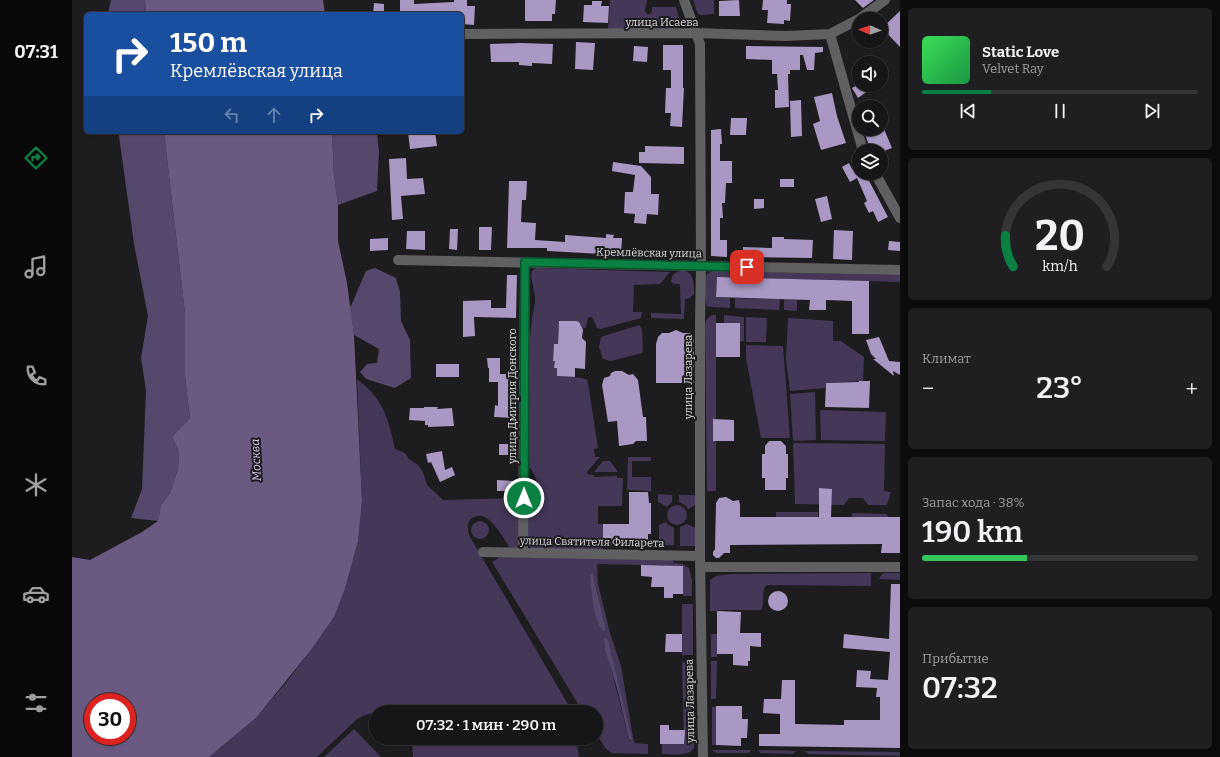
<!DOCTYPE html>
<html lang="ru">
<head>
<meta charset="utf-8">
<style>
  :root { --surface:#161517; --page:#1f1e20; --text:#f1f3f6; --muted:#9e9fa1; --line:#353436; --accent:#0b8043 }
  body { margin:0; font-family:Bitter,serif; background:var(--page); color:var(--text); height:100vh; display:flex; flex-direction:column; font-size:15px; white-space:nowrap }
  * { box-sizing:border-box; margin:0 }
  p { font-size:13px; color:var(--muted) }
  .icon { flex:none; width:22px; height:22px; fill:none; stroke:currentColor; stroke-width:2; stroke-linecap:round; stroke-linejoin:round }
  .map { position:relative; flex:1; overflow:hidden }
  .side { display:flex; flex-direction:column; gap:8px; padding:8px; background:#0c0c0d; width:320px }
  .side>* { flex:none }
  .top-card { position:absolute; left:12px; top:12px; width:380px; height:122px; border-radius:6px; box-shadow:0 1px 3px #0004,0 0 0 1px var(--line); background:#1a4fa0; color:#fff; overflow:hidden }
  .needle { width:26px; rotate:272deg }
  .controls { position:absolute; left:780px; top:12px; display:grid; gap:8px }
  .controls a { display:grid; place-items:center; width:36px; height:36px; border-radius:50%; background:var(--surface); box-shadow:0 1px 3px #0004,0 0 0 1px var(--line); font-size:20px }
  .speed { position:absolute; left:12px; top:693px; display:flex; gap:8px; font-size:20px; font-weight:700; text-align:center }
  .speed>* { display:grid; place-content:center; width:52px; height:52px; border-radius:50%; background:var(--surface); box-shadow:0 1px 3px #0004,0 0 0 1px var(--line); line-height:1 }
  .speed .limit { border:6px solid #d22; background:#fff; color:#111 }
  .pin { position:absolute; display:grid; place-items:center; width:34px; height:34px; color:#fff; margin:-17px; border-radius:8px; box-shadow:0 2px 6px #0006 }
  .me { position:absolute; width:44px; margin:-22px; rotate:0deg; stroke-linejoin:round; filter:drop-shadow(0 0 3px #0008) }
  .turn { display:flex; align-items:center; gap:14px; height:84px; padding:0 20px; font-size:18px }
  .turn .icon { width:52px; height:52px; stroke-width:2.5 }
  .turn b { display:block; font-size:28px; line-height:34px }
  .lanes { display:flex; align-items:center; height:38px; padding:0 20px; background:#0003; justify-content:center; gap:20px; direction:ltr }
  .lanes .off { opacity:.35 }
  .big { font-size:30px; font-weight:600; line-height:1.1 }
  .side .widget { flex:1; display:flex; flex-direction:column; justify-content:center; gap:6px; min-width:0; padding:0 14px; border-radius:6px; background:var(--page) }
  .side .dial { align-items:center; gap:0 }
  .dial svg { height:104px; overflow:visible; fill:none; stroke:var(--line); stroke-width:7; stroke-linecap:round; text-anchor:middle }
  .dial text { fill:var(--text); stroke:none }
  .song { display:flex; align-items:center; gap:12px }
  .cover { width:48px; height:48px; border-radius:6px; background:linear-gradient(135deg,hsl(130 70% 55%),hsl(140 70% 35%)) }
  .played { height:4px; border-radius:2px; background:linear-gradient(90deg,var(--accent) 25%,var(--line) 25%) }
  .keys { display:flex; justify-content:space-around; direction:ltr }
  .heat { display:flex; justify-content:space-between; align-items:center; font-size:22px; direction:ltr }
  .charge { height:6px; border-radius:3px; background:linear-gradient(90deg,#34c759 38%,var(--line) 0) }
  .trip { position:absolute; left:297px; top:705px; width:234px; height:40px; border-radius:20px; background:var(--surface); box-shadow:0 1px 3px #0004,0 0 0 1px var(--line); font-weight:600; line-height:40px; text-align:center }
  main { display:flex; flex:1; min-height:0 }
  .menu { display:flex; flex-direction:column; width:72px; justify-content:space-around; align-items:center; background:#090809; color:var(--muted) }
  .menu .icon { width:28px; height:28px }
  .menu .on { color:var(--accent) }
  .menu b { font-size:18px; color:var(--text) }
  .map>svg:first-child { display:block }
  .green { fill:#443758; fill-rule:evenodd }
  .forest { fill:#56476d }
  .water { fill:#6a5a82; fill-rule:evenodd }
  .building { fill:#a898c3 }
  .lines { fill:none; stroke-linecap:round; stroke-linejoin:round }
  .minor { stroke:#605f61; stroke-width:10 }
  .route-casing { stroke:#07532c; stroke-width:10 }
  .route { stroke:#0b8043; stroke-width:7 }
  .labels { text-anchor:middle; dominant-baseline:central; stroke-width:4; stroke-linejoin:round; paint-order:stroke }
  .street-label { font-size:11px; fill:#dcdbdd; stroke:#1d1c1f }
  .water-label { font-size:12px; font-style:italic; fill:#ddcef6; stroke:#1d1c1f }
</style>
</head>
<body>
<main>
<nav class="menu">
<b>07:31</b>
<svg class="icon on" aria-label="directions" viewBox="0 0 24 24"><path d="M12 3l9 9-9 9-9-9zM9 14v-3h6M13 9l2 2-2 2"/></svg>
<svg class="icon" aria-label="music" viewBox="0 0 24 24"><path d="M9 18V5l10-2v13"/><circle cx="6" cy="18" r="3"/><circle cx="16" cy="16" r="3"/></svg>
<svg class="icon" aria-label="phone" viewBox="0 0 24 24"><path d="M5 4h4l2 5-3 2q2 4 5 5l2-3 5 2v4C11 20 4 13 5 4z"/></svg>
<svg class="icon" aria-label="climate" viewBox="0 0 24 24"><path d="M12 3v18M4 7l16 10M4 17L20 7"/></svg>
<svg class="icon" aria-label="car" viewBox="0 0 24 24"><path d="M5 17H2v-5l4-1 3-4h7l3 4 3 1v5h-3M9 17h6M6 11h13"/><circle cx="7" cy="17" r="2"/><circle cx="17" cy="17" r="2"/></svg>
<svg class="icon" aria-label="filters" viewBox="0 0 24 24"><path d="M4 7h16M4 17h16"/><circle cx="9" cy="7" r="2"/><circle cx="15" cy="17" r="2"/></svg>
</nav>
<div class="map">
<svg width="828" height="757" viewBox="0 0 828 757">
  <rect width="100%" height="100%" fill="#1d1c1f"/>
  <!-- green -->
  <path class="green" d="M538,0H575L573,10L575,14H578L580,11V7H604L609,26L605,30H536Z
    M621,0H642V14L629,15L626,14Z
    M464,268L598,272L588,284L562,285L561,312H570L569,318L529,329L525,328L520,317L516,318L514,328L508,329L506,322L504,321H487L486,344H482L481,360L483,361V368H485V376L510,378L515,380L516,383L526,448L522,449L523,457H528L515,472V474L522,475V477L545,476V478H551L550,506H526V524H531V549H459L455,544V496C468,488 466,476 456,466L457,347L460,318L463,304V296L459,276L460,271Z
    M613,270C623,275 622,285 622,294L618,298L613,299L612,319L579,318V313L609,314L608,284H602L599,282C599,273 606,271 613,270Z
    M641,271L828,275V282L645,277L644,297L658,298V308L640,307L635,306C633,300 632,283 634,277C635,273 638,272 641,271Z
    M663,298L708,299L707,310L663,308Z
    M712,299L725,300V311L712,310Z
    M640,315H644V419L641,441H644V491H635L633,325L634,320Z
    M652,315L672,317V341H668L652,323Z
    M674,317L695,318L694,342H674Z
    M716,318L761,321V341H769L792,357L791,381L754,383L753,388L718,391L714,359Z
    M567,325L570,329L571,350L570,353L539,361L531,359L527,347L529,337Z
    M674,345L711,346L718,438H689L674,358Z
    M285,379C312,400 316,418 323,449L333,453L337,459L346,465L351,472L355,485L371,500L448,498L446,545L445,548H438C431,538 416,507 400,518C394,522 396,529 397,535L497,706L499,712H304L291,716L285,719L245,757H137L184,718L216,680L239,650L262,617L273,589L286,541L290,501Z
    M743,392L744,440L721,441L718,394Z
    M748,410L814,412L813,441L749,440Z
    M721,443L813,444L812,491L819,492L815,505H796L791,498H777L772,505L723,504ZM747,489H760L759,503L747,502Z
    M556,457H579V461H560V477H579V491L555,490Z
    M531,461H538L546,472H522Z
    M586,494L600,495V502L595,507L586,502Z
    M607,495H624L623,505L616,509L613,505L607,502Z
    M595 515a10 10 0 1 1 20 0a10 10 0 1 1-20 0Z
    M704,512H746V517H704Z
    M780,513L815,514L816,517H780Z
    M399 530a9 9 0 1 1 18 0a9 9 0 1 1-18 0Z
    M594,522L595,524L602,528V545H587V525Z
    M615,524L624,528V546H608V527Z
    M428,557L601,560V563L611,564L617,568L620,580V596H611V566L525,564L526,584L538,633L549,666L562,743L576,744V754L540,753L534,749L524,733V712H511L420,562ZM521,574L526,594L530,630L527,624L518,579ZM532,641L549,696L559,740L557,739Z
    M799,573V586L695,585C688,590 694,603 689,610H646L645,611H638V580L644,576L660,574Z
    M812,573H828V580L807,579L809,575Z
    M610,604H621V655H610Z
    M639,634H645V657H639Z
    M639,661H645L644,699H639Z
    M610,662H621L622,748C617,757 599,754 590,754V744H612Z
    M640,707H644V745H640Z
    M282,729L309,757H252Z
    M340,738H504L507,757H341Z
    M639,750H679L677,753H645Z
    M686,750L724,751L721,754L688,753Z
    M733,751L828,752V756L736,754Z"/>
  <!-- forest -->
  <path class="forest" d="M39,0H73L74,14H36Z
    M48,132H92L113,313V376L118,418L100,437L107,451L106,469L98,493L89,505L86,521L59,518L70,489L74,391L69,358L76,316L62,244L47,136Z
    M260,132H305L307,152L305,191L266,205L262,175Z
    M303,268L324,278L328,292L329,321L338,340L339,378L323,388L294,379L288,372L295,364L305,363L307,349L282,335L278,308L294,271Z
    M518,574H521L533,627V631H531C522,621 520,593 518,579Z
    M532,638L536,640L560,740L557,739L545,688L533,649Z"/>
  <!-- water -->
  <path class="water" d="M73,0H251L253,14H74Z
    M92,132H260L262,175L266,205V241L275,283L282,335L290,501L286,541L273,589L262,617L239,650L184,718L137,757H0V557L18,560L70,532L86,521L89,505L98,493L106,469L107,451L100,437L118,418L113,376V313ZM21,702H55V736H21Z"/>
  <!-- building -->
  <path class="building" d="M328,0H342V4L382,2V0H395V6H403L402,25L390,24V14H328Z
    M453,0H484L483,14H480V21H453Z
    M667,0L668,16H647V1Z
    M691,0H715V4H719L718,21L712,20V24L695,23L696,10H690Z
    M783,0H802L791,8Z
    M520,1H530L529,6H537L536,23L511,22L512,5H520Z
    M302,3L312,4V14H301Z
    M828,11V47L810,28Z
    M504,42L523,43L521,70L503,69Z
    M448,43L481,44L480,64L460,63V66L447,65V62H419L418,44Z
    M591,45H611V88H612L610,127L598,126L599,113H593L594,88H599V70H591Z
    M562,46L576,47L575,62L561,61Z
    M674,46L751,47V52L743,53L742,70H735L731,55H728V70H718V74H716L717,107L703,108V90H706L705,74H700V60L674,59Z
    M785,85H804L786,98L780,88Z
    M760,93L765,116L774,143L749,150L741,124L748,121L742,97Z
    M729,100L730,136L719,137L718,101Z
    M659,118H675L674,135H658Z
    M649,129L650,144H648V161H660V183H654L653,203H650L651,218H648V240H655V257L639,256V130Z
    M797,129H812L820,148L812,151H799L792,131Z
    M336,132H363L365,146L338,149Z
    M573,146L612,147V164L567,163V152H573Z
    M334,158L335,179L351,178L353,194L329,196L331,219L320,220L317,159Z
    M541,162L569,166L579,177V194H587L586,215L575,214L574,224L562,223L563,214L552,213L553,192H561L563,175L540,171Z
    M777,163L780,169L787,165V173H793L816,217L806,222L801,211L797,213L792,203L795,201L785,178L778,182L770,167Z
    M708,179H722V187H708Z
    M437,181H455L454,200H450L449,222L464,223L463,240L493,242V235L534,238V234L542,235L541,238H550L549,255L475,251V248H435Z
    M755,196L760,219L749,222L743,199Z
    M682,199H692V208L682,209Z
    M407,227H420L419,250H407Z
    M378,229H386L385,250L377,249Z
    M762,230L781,231L780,260L761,259Z
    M335,231H353V250L334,249Z
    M700,237H712V239L741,240L740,258L671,257V247L700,248Z
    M316,238V250L298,251V239Z
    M817,241L828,242V251L816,250Z
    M435,275H445L444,318L402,317L403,336L391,337V301L419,300V308H434Z
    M645,277L797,281V334H780V301L754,300V310H737L738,300L644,297Z
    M487,321H504L507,322L511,330L510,338L514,342L513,369L503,368V377L485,376V368H482L483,361H481L482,344H486Z
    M644,323H668V357H644Z
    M604,330L611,333H618L622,336V383H584V344L586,337L590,333H597Z
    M807,337L817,361L828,362V375L821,371L822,376L801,359H804L799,354L794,340Z
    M415,358H428V374H438L437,390H444L443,418L422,417L423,405L426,406V382H417V368H416Z
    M364,364H387V377H364Z
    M543,371H550L557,375L561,374L566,380L571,417H574L575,441H564L561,444L547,446L545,421L536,422L530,385L532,378L538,376L539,373Z
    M787,381H798L797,408L753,407L754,383L787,382Z
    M352,407H366L365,409L380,408L382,426L356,427V425H353V421L337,420L338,408H352Z
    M641,419L662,420V441H641Z
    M697,441H709L714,446V454H716V478H714V490H693V478H690V454H693V446Z
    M427,444H443V455H427Z
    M370,451L373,470L380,467L383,475L368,482L359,462L356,463L354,454Z
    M425,480L441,481L440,491H425Z
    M747,488L760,489L759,517H828V553H809L810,544L658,545V553H652L647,558H644L641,555V552L643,549L644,503L647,498L654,497L661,501L667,500L668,505V517H747Z
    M557,492H576L577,503H579V534H576V545H531V524H557Z
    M569,565L611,566V594H601V598H592V587H579L580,577L569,576Z
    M819,584H828V748L687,746V734H708V714L691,713L692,699H709L710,680H723V724L772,725V720H808V697H804L805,688L784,687L785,670L799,671L798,679L816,680L818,652L771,648L772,634L817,639Z
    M696 601a10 10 0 1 1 20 0a10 10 0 1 1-20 0Z
    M645,611L669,612L668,633H689V647L678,646V661H676V666L661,665V654H645Z
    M594,634H610V652H593Z
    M644,706H670V719H676L675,738H669V746L644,745Z
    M588,725H597V730H613L612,744H588Z"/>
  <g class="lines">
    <!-- minor -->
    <path class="minor" d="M612,0L628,44L629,266L628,323V556L631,757
      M787,19L813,0
      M390,34L624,33L714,36L758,34L787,19
      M758,34L791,151
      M803,173L828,218
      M326,260L828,270
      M411,552L628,556
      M451,553L453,262
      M628,567H828"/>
  </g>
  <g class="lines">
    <!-- route casing -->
    <g class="route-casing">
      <path id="route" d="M452,498L453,262L675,267"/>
    </g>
    <!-- route -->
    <use href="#route" class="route"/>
  </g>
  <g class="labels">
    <!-- street labels -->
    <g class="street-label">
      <text x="590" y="22">улица Исаева</text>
      <text transform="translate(577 253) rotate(1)">Кремлёвская улица</text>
      <text transform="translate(616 377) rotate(-90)">улица Лазарева</text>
      <text transform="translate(440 396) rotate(-90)">улица Дмитрия Донского</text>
      <text transform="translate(520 542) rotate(1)">улица Святителя Филарета</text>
      <text transform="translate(618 701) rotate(-91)">улица Лазарева</text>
    </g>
    <!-- water labels -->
    <g class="water-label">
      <text transform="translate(184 460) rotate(-93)">Москва</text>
    </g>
  </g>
</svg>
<div class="controls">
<a><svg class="needle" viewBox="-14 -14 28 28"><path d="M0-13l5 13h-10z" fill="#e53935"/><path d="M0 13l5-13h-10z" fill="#9e9fa1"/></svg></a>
<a><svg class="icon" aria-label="sound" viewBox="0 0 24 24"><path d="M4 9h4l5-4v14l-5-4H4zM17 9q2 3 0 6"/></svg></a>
<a><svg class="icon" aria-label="search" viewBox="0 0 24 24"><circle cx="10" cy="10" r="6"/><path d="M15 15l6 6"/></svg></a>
<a><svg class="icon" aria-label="layers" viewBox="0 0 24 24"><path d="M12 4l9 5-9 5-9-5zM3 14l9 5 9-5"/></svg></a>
</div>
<div class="speed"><div class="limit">30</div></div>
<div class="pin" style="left:675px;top:267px;background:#d93025"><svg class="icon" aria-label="arrive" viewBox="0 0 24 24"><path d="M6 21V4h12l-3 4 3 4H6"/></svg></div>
<svg class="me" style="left:452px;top:498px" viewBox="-20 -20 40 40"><circle r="17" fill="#0b8043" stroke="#fff" stroke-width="3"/><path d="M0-11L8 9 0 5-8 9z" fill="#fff"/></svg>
<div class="trip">07:32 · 1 мин · 290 m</div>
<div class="top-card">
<div class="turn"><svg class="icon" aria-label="right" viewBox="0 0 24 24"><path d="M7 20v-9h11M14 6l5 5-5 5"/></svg><div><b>150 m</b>Кремлёвская улица</div></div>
<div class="lanes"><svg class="icon off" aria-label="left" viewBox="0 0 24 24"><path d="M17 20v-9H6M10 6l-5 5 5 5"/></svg><svg class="icon off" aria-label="ahead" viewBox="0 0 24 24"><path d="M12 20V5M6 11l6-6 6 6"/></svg><svg class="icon" aria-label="right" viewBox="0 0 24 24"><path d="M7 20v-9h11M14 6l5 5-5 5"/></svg></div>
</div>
</div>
<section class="side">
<div class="widget">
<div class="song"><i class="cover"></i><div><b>Static Love</b><p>Velvet Ray</p></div></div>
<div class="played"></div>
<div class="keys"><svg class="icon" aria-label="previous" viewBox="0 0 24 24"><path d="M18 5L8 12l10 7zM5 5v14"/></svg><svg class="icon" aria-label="pause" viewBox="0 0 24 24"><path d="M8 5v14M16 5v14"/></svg><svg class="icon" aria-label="next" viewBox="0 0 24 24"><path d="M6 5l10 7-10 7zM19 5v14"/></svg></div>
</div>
<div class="widget dial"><svg viewBox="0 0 100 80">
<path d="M14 69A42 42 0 1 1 86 69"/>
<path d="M14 69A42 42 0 0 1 8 45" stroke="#0b8043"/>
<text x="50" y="56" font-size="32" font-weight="700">20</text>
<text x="50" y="72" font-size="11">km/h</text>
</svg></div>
<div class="widget"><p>Климат</p>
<div class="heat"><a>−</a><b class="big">23°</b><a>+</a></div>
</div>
<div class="widget"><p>Запас хода · 38%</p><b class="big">190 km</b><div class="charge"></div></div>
<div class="widget"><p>Прибытие</p><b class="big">07:32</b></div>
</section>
</main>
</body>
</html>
